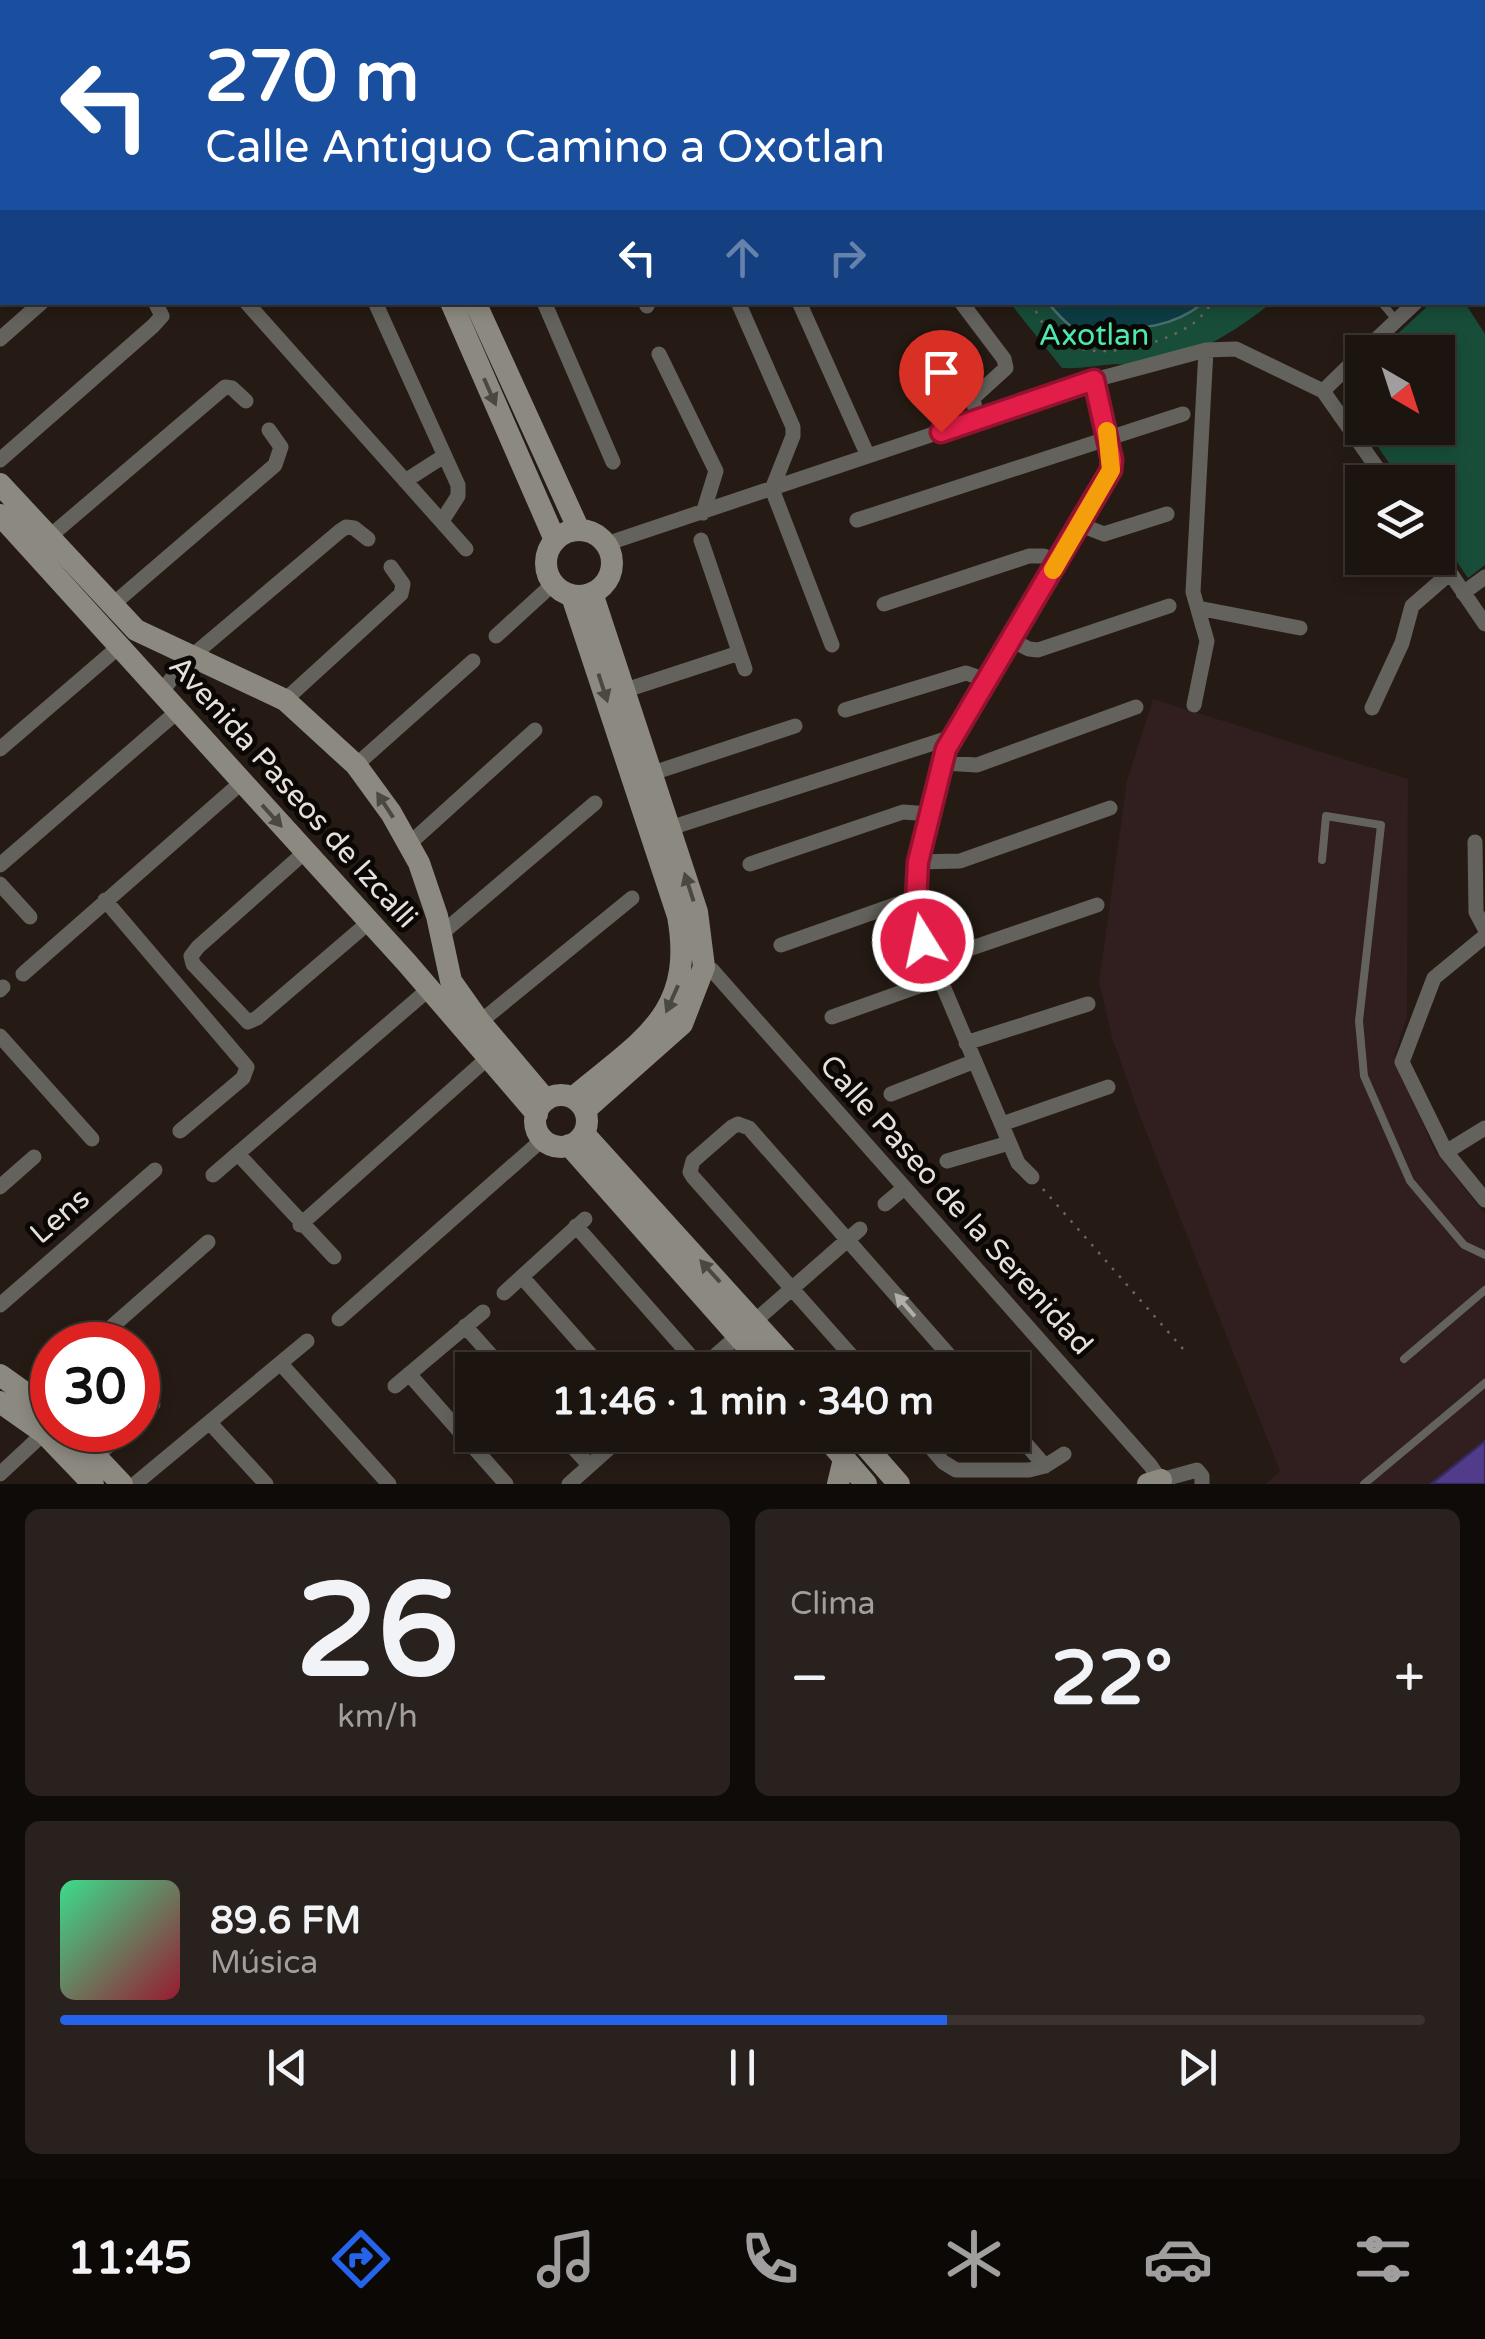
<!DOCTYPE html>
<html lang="es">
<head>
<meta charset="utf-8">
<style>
  :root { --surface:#1c140f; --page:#29211d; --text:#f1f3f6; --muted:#a09e9e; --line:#3a332f; --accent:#2563eb }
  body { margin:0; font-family:"Varela Round",sans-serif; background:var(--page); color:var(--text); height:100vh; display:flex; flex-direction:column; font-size:38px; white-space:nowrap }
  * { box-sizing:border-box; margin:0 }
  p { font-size:32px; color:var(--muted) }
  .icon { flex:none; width:55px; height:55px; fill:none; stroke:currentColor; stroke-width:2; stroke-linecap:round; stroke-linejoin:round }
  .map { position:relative; height:1484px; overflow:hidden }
  .drawer { display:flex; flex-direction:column; gap:25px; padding:25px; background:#0f0b08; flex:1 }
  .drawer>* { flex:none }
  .top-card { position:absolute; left:0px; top:0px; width:1485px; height:305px; box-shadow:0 5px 15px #0003,0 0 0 2px var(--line); background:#1a4fa0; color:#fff; overflow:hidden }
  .needle { width:65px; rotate:141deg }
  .buttons { position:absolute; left:1345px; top:335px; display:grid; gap:20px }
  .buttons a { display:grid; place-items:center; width:110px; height:110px; border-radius:0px; background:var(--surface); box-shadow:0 5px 15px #0003,0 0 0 2px var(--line); font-size:50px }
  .speed { position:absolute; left:30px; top:1322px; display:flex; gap:20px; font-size:50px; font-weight:700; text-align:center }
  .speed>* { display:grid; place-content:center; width:130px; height:130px; border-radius:50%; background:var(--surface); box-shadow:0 5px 15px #0003,0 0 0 2px var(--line); line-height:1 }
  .speed .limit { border:15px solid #d22; background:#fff; color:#111 }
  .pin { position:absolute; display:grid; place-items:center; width:85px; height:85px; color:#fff; margin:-102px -42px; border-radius:50% 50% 50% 0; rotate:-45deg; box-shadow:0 0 10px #0007 }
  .pin .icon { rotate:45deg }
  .me { position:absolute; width:110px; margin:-55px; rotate:350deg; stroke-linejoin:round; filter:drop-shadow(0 0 8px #0008) }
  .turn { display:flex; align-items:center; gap:35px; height:210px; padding:0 40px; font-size:45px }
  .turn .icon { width:130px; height:130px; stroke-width:2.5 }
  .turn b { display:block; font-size:70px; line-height:85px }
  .lanes { display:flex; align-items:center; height:95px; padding:0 40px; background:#0003; justify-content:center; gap:50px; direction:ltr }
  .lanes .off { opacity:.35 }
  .big { font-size:75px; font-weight:800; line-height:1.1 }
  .drawer .card { flex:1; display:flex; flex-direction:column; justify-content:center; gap:15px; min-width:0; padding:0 35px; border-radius:15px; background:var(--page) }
  .drawer .dial { align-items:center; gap:0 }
  .dial b { font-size:130px; line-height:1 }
  .song { display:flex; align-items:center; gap:30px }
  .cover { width:120px; height:120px; border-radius:15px; background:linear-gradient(135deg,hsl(150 70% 55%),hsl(350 70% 35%)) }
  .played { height:10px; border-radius:5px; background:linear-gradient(90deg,var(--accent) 65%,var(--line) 65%) }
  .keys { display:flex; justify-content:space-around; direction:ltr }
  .heat { display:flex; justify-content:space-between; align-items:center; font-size:55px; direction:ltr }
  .drawer .tiles { flex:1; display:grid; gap:25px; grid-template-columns:1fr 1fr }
  .card:last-child { grid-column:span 2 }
  .trip { position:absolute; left:455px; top:1352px; width:575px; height:100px; border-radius:0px; background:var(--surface); box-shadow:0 5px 15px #0003,0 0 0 2px var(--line); font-weight:800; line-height:100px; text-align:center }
  .menu { display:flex; height:160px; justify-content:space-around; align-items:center; background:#0b0806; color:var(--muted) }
  .menu .icon { width:70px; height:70px }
  .menu .active { color:var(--accent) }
  .menu b { font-size:45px; color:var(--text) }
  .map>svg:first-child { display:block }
  .industrial { fill:#311e1e }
  .green { fill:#184e39 }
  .water { fill:#0d3c44; stroke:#4e6d71; stroke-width:2.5 }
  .building { fill:#503c8a; stroke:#382a61; stroke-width:2.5 }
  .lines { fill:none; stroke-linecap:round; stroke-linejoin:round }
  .path { stroke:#6e655f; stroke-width:2.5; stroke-dasharray:2.5 8; stroke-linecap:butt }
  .lane { stroke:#64625c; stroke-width:8 }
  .street { stroke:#64625c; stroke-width:15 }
  .secondary { stroke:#8c8a80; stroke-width:22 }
  .oneway { fill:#4b4842 }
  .oneway2 { fill:#b2ada8 }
  .route-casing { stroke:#92132f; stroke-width:25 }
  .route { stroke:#e11d48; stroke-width:18 }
  .slow { stroke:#f59e0b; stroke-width:18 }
  .labels { text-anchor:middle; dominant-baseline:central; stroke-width:10; stroke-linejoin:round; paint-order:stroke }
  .park-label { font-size:30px; fill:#4ce9af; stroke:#0a0704 }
  .street-label { font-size:30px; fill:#e6dfda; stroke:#0a0704 }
</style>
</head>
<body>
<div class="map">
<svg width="1485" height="1484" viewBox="0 0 1485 1484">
  <rect width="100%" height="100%" fill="#251b14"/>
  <!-- industrial -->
  <path class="industrial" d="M1153,699L1408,779L1407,1016L1394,1057L1434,1150L1485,1214V1484H1266L1280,1471L1139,1114L1112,1037L1099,982L1127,781Z"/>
  <!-- green -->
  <path class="green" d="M1010,303H1271C1235,332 1194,357 1147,366C1137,368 1126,364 1116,364C1098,365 1080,369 1062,368Z
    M1431,303H1465L1485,334V565L1468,578L1438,534V482H1402L1365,428H1438V352H1378Z"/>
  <!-- water -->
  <path class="water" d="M818,0H1267L820,2Z
    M1048,303H1203C1175,326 1137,332 1103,326C1081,344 1064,321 1048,303Z"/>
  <!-- building -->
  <path class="building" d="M1485,1441V1484H1431Z"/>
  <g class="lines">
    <!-- path -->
    <path class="path" d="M796,0L799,2
      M1283,2V0
      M1031,302C1038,315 1046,332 1058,340C1093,363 1159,346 1191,325C1200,319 1206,310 1213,302
      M1043,1189L1184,1350"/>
    <!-- lane -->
    <path class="lane" d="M1381,302L1397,321
      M1322,860L1326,816L1381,825L1359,1021L1364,1076L1410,1181L1464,1245L1485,1255
      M1404,1359L1485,1290
      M1364,1484L1485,1383"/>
    <!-- street -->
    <path class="street" d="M127,0L129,2
      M409,0L411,2
      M506,0L507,2
      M699,0L702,2
      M567,2L573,0
      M608,2L614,0
      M0,26L2,29
      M0,131L2,134
      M1482,174L1485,172
      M0,214L2,212
      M246,302L466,549
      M375,302L458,485V496L442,521
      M544,302L613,462
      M645,302L647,306
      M738,302L793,427V436L772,489L832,645
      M799,302L868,456
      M961,302L1004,359L1006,368L973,398L977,419
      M0,339L42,302
      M1363,352L1416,302
      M659,354L716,471L703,513
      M1323,391L1362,353
      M0,460L153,326L162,316L155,302
      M405,481L444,456
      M857,520L1183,414
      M1081,525L1104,534L1167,514
      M49,537L225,387L232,388L246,401
      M701,540L745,669
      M606,544L1094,380L1206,350L1236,349L1323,391L1387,482
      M1438,555L1485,624
      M1463,593L1485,577
      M884,604L1029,556H1044L1057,563
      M111,606L275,465L281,447L269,430
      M1198,608L1300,628
      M496,636L553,584
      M1009,639L1029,649L1038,650L1169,606
      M626,690L739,653
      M162,691L185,662L340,531L346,527L354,528L368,539
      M285,700L401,594L403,584L391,567
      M1194,705L1207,641L1193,592L1206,350
      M1372,708L1402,643L1412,606L1450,573
      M845,710L966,673L986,680
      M0,749L121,645
      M943,763L977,765L1136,707
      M356,765L473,661
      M653,773L795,726
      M661,831L952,737
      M1475,842L1476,912L1485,929
      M409,844L535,730
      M305,852L198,947L191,956L193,964L248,1022L257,1018L368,923
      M917,862L960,861L1110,808
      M750,864L903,812L930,814
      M0,865L178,711
      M0,884L30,917
      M105,900L247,1067L243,1078L180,1131
      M441,934L595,803
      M1485,936L1434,978L1402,1062L1446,1152L1485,1200
      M781,945L914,898
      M931,962L1097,905
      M704,967L712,970L1150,1465L1163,1484
      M23,974L242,782
      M0,990L3,987
      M832,1017L939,979
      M480,1022L632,898
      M0,1036L92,1139
      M966,1043L1088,1004
      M891,1094L975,1061
      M1002,1124L1108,1087
      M1446,1152L1485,1128
      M238,1154L334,1257
      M947,1161L1009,1143
      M213,1175L429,989
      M1032,1177L1018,1163L915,920L917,862L952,737L1111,470L1110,440L1094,380
      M0,1187L34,1157
      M885,1204L903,1189
      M300,1225L490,1056
      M576,1226L701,1368
      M522,1277L604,1370
      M504,1293L585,1219
      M0,1305L155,1170
      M339,1319L543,1139
      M465,1326L504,1370
      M91,1345L208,1242
      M281,1364L389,1484
      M699,1370L860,1229
      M864,1370L693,1177L690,1172L693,1161L732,1127L738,1124L749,1128L962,1370
      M409,1374L506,1484
      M395,1386L483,1312
      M34,1395L52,1378
      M138,1419L153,1404
      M210,1423L266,1484
      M1012,1428L1045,1466
      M562,1435L589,1465
      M920,1435L943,1462L956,1470H1029L1045,1466L1064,1454
      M97,1456L125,1430
      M0,1474L44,1433
      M1161,1480L1197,1470L1202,1476V1484
      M135,1484L307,1341
      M569,1484L624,1435"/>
    <!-- secondary -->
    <path class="secondary" d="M312,0V2
      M340,0L341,2
      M1375,0L1376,2
      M1482,257L1485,262
      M451,302L555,540
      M475,302L579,530
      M0,484L136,630L285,700L356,765L391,813L419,863L437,916L451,981L480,1022L546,1100
      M0,515L407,963L537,1114
      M546 563a33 33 0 1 1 66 0a33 33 0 1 1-66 0Z
      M572,596L678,916C696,1015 640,1041 574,1097
      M535 1121a26 26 0 1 1 52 0a26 26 0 1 1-52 0Z
      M585,1110L682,1024L704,967L697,912L592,593
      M584,1134L798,1370
      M569,1145L768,1370
      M0,1375L52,1412
      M0,1402L44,1433L93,1484
      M71,1430L122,1484
      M824,1435L866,1484
      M856,1435L899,1484
      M838,1484L844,1459
      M1148,1484L1161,1480"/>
  </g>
  <!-- one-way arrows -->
  <defs><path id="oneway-solid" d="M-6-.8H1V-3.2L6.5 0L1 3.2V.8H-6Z" transform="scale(2.5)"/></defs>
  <g class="oneway">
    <use href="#oneway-solid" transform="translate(490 392) rotate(66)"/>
    <use href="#oneway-solid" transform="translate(603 688) rotate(72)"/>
    <use href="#oneway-solid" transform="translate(385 805) rotate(-123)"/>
    <use href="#oneway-solid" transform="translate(272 816) rotate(48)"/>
    <use href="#oneway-solid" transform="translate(689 887) rotate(-108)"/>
    <use href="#oneway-solid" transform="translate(672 999) rotate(114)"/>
    <use href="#oneway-solid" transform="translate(710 1271) rotate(-132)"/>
  </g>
  <use class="oneway2" href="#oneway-solid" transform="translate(905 1305) rotate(-131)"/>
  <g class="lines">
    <!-- route casing -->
    <g class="route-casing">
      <path id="route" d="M923,941L915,920L918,862L946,749L1111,470L1112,460L1094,380L941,432"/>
    </g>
    <!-- route -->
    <use href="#route" class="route"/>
    <!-- slow -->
    <path class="slow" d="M1053,570L1111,470L1107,431"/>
  </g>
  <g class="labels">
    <!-- park labels -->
    <g class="park-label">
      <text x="1094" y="335">Axotlan</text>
    </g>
    <!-- street labels -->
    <g class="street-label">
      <text transform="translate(293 792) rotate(48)">Avenida Paseos de Izcalli</text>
      <text transform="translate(956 1205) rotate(48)">Calle Paseo de la Serenidad</text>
      <text transform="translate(60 1216) rotate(-41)">Lens</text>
    </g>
  </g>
</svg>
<div class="buttons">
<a><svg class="needle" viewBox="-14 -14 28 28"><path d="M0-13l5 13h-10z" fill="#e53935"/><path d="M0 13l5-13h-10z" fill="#a09e9e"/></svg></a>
<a><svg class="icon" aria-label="layers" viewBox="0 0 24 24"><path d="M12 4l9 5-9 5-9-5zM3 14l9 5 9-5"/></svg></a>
</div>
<div class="speed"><div class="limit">30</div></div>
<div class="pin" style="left:941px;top:432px;background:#d93025"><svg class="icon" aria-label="arrive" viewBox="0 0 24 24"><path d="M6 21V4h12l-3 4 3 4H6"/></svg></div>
<svg class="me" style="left:923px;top:941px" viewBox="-20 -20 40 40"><circle r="17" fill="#e11d48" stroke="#fff" stroke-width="3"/><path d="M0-11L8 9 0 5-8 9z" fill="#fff"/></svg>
<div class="trip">11:46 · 1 min · 340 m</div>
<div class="top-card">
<div class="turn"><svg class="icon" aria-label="left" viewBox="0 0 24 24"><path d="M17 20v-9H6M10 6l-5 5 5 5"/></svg><div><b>270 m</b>Calle Antiguo Camino a Oxotlan</div></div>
<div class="lanes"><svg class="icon" aria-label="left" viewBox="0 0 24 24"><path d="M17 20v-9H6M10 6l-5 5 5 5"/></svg><svg class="icon off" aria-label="ahead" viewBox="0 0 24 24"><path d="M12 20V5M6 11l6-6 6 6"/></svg><svg class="icon off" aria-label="right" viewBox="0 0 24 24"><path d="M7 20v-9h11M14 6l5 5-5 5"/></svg></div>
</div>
</div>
<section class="drawer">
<div class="tiles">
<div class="card dial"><b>26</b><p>km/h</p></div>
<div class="card"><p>Clima</p>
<div class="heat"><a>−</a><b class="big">22°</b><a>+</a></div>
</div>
<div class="card">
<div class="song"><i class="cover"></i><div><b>89.6 FM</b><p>Música</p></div></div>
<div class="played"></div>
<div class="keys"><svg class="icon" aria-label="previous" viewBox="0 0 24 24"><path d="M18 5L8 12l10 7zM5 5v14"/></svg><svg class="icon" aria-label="pause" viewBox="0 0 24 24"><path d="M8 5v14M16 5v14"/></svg><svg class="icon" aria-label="next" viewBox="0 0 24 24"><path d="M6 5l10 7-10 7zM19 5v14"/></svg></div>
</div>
</div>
</section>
<nav class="menu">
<b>11:45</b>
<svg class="icon active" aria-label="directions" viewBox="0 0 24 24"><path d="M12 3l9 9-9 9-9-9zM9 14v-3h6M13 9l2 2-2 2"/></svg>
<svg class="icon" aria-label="music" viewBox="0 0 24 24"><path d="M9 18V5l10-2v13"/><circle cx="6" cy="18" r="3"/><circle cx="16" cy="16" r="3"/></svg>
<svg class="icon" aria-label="phone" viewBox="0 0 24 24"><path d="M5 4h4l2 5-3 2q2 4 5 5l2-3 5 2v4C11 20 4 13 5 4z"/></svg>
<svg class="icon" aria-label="climate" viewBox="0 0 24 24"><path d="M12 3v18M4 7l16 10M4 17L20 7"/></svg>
<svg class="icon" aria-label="car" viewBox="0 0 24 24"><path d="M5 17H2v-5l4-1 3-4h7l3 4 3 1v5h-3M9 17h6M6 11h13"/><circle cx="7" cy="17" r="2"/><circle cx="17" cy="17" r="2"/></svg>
<svg class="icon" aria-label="filters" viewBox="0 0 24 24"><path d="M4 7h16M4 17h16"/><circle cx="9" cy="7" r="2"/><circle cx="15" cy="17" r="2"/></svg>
</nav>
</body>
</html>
